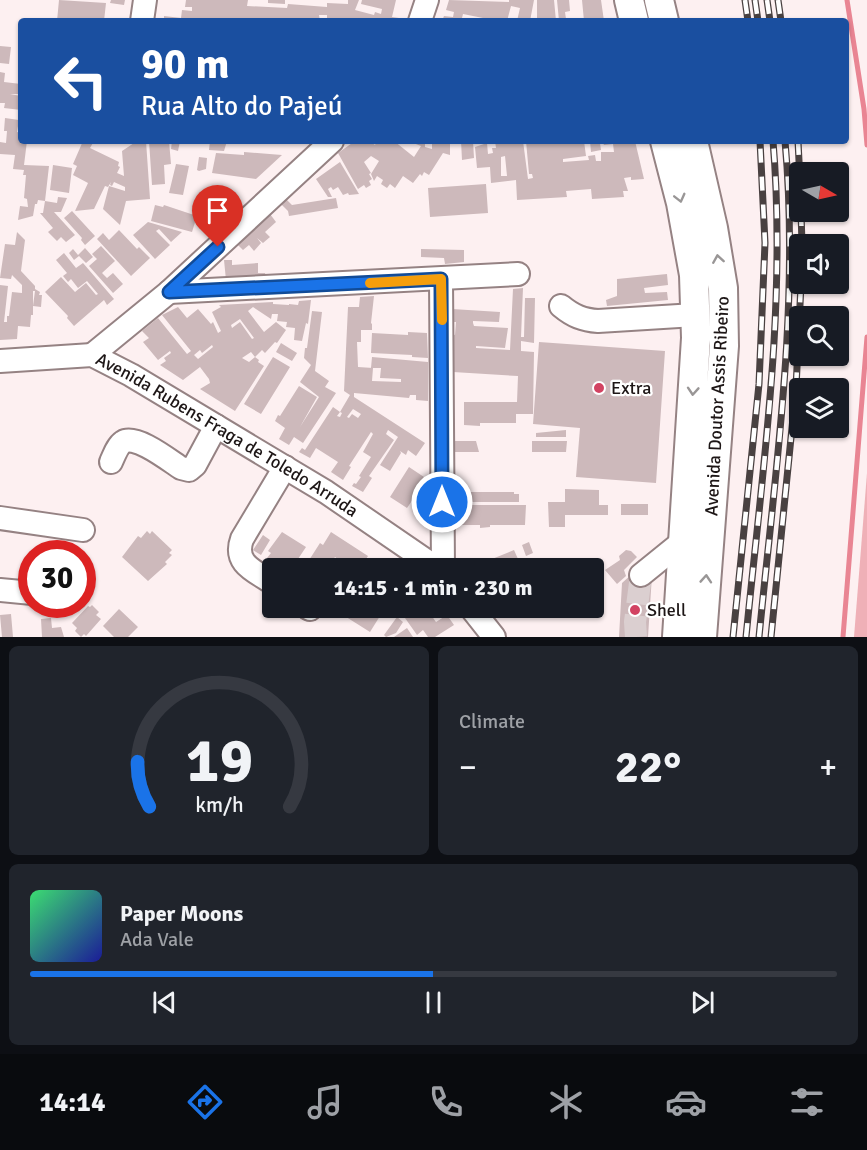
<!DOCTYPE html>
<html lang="en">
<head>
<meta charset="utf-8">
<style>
  :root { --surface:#171b24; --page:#20242c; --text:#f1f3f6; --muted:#9ea1a6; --line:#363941; --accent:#1a73e8 }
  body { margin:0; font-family:Signika,sans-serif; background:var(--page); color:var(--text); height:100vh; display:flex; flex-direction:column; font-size:22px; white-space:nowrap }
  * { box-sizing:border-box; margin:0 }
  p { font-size:20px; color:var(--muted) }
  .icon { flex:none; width:33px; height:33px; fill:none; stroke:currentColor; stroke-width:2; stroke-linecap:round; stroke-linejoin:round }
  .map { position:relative; height:637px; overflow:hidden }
  .side { display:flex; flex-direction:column; gap:9px; padding:9px; background:#0d0f14; flex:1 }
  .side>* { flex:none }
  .banner { position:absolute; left:18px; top:18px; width:831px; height:126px; border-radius:6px; box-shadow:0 2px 4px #0004; background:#1a4fa0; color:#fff; overflow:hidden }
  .needle { width:39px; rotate:99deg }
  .controls { position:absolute; left:789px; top:162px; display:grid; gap:12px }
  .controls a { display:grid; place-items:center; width:60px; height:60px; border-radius:6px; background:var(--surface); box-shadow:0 2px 4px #0004; font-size:30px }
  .speed { position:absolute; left:18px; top:540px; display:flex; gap:12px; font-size:30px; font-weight:700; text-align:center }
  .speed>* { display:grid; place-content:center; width:78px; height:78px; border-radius:50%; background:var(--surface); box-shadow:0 2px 4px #0004; line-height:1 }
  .speed .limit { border:9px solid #d22; background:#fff; color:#111 }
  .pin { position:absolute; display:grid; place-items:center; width:51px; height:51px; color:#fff; margin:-62px -26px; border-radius:50% 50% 50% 0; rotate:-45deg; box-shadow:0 0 6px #0007 }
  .pin .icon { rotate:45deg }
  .me { position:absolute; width:66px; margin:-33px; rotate:0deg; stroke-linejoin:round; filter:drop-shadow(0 0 4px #0008) }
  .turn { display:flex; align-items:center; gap:21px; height:126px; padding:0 24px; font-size:27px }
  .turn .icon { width:78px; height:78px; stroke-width:2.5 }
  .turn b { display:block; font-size:42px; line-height:51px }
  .big { font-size:45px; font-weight:800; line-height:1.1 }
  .side .card { flex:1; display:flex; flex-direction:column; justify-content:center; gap:9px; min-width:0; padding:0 21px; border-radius:9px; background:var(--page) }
  .side .dial { align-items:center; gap:0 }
  .dial svg { height:156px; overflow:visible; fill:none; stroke:var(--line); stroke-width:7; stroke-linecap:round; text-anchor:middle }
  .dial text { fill:var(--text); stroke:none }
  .song { display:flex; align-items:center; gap:18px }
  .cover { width:72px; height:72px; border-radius:9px; background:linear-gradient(135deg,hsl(140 70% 55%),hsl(240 70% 35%)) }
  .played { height:6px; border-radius:3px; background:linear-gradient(90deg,var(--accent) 50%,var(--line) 50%) }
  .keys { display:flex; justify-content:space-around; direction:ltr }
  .heat { display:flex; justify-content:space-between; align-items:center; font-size:33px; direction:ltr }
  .side .tiles { flex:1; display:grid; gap:9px; grid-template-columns:1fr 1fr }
  .card:last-child { grid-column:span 2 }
  .trip { position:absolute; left:262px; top:558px; width:342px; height:60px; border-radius:6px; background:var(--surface); box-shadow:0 2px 4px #0004; font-weight:800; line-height:60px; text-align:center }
  .menu { display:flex; height:96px; justify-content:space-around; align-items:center; background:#090b0e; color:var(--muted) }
  .menu .icon { width:42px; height:42px }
  .menu .selected { color:var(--accent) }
  .menu b { font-size:27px; color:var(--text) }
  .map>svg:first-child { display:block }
  .green { fill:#efb0b7 }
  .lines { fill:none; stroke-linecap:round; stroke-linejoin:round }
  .stream { stroke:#e98593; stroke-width:5 }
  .building { fill:#cdb9bb; fill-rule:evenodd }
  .minor-tunnel { stroke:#dbcfd0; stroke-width:22; stroke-dasharray:22 11; stroke-linecap:butt }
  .minor-casing { stroke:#958283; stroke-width:26 }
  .major-casing { stroke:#958283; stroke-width:32 }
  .minor { stroke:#fff; stroke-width:22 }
  .major { stroke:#fff; stroke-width:28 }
  .rail-casing { stroke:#494141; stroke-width:7 }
  .rail { stroke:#fff; stroke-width:4.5; stroke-dasharray:14; stroke-linecap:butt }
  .oneway { stroke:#999696 }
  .route-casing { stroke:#114b97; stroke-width:15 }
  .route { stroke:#1a73e8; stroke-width:10 }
  .slow { stroke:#f59e0b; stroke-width:10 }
  .poi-dot { fill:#d24362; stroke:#fff; stroke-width:2 }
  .labels { text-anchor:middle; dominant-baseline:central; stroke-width:4.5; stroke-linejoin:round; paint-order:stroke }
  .poi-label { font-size:18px; fill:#1d1616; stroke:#fff; text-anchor:start }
  .street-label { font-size:18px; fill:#1d1616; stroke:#fff }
</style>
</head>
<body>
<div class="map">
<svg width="867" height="637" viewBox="0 0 867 637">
  <rect width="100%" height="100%" fill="#fdf0f1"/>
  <!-- green -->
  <path class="green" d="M867,473V637H854Z"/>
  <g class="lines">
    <!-- stream -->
    <path class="stream" d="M847,0L864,109L867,145
      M843,637L867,337"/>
  </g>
  <!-- building -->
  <path class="building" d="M59,0L106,3L104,21H57Z
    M111,0H125L124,5L110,3Z
    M186,0H248L247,6L287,8L288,4L327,7V3L348,4V0H359L355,10L374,15L375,12L381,14L382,9L361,4L362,0H396L392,17L399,18L398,21H327V15H319L320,21H164V16L181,18L182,10L192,11V7H185Z
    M268,0H285V4L268,3Z
    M449,0L509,2V0H534L530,21H517L520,8L511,6L507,21H498L463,14L462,18L472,21H442L444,16L453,17L454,12L446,10Z
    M537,0H554L556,21H537Z
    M557,0H569L570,11L565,12L566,19H571V21H559Z
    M582,0H601L604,21H584Z
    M0,46L11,47L9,64L0,63Z
    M0,72L5,73L4,82L21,84V94H10L21,96V110L4,108L5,103H0Z
    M5,118L19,120L17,132L21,133V141H27L24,165L49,166L45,201L38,200L37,204H35L33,216L18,220L20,206L28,207L27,199L24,198L26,175H23L24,170L13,169L15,155L0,154V142L6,143L7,131H4Z
    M83,141H94L90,148L119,162L118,166L120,167L117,173L124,176L122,151L137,141H146L150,199L126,201L120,225L103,209L109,186L125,191V187L114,182L112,186L110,185L111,182L108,187L105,186L94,209L75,211L88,183L73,175L77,166L73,164Z
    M149,141H169L171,164L164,165L165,184L152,185Z
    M172,141H180L178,151L171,149Z
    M210,141H227L224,151L209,150Z
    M355,141H369L375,145L377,141H394L414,157L421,146L408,141H425V147L432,149V141L450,142V155L443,153L429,175L424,172L422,176L420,174L413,183L403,176L395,188L390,184L387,188L381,184L383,180L377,176L374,181L371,174L379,161L371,156L364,162L371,173L369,174L372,179L369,181L371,185L366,188L364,185L358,189L338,153Z
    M461,141H473L474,158L462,160Z
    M495,141H523L528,179L533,178L532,174H529L526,141H584L586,156L563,159V162L589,160L588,156L595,155L596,161H601V152H614L613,144L604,145L603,143H600L601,150L591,152L590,141H635L644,179L631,180V177L624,178L628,191H623L624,197L592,199L591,189L566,191L567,197L517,200L516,180L491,183L490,167L477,168L475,147L487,143L488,154L493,153L492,148H496ZM505,156L507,176H501V157Z
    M244,152L282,155L256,179L212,173L216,153L244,155Z
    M199,157L207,158L206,169L199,171L197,170Z
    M340,162L359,194L349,195L348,193L343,195L338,187L333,190L331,187L328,189L332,197H328L316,179Z
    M176,164L189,166L183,195L169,193Z
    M53,165L72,168L69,193L50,190Z
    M486,184L488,213L430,217L428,188Z
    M58,197L67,198L61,212H54L75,235L66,242L61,237L57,241L48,232L53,228L40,213H43L45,201L57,203Z
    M336,198L338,208L289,216L288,211L281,204L286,199L292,205Z
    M155,205L163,207L164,205L197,216L192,232L151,221Z
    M72,211L95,236L85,245L81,240L82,238L64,218Z
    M270,214L276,222L265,232L270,237L263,243L257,238L261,243L254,251L249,245L243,250L237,244Z
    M148,222L182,232L171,242L159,229L156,231L170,245L155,259L133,235Z
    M119,230L137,249L139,247L150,258L131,276L97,239L103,233L109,240Z
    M17,232L25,240L21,271L35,286V289L40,292L39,295H42L41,307L33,306L35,291H33V315H31L30,327L18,326L17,339L0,340V285L8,286L4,322H7V316H9L12,292L22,293V285L12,275L11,279L0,278L5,244L15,245Z
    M101,246L115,261L102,273L107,278L113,273L123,284L113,293L89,266L97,259L92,254Z
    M85,248L93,257L86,263L79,256L74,260L69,253L73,249L78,255Z
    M421,249L464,250V262L445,264L444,258L421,257Z
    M64,253L76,268L83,263L114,299L107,305L104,300L74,326L67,318L68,316L45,292L61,277L75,292L86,283L96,295L98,294L87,281L78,288L71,279L68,282L63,276L67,273L56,260Z
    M224,260H232V265L258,263V273H265L266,278L226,280Z
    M667,274L668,285L644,288L645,293L667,292L668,300L607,306L606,300L617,296V279Z
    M523,288L521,337H524L525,298H535L534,343L521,341V351L534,352L533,414H516V423H480V426L464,425V402H517L518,376L453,372L452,334L455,335L456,322H452V309L500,312L499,322L473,321V323L474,326L508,328L505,348L476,346V348L510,350L513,289Z
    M374,296L371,323L372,324V330H361V342H357L358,367L373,368L372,381L401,382V379L380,378L381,368H371L372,357L428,362V401L416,400V395H410L409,398L354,393V397L425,443L416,456L408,450L406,455L400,451L401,453L390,471L380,465L398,437L388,430L386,434L394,440L369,476L372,478L363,492L352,486L354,483L356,484L361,477L359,476L371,457L363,452L373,434L371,432L349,466L351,467L343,480L331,472L338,462L316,448L310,458L299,452L302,448L305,450L333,407L340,412L337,416L340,417L342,413L340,412L350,395L344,391L348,307H359L360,297ZM353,409L361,414L358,418L352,414L349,418L347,417Z
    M311,300L308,324L306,323L302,341L294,340L295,328L286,327L287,322L277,321L278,314H272L271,319L253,307L248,311L264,332L276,322L286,330L277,343L275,342L265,353L262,350L255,357L251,352L242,358L249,362L255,357L259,360L258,362L264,366L235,411L200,389L210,383L209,379L200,367L183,380L160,365L166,361L164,358L171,353L170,351L158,360L143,342L149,338L142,331L158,318L187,354L191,351L162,315L178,307L187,318L198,309L211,324L213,322L218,333L221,331L212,312L221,307L219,305L273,302V304L289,305V304L298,305L299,301ZM240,319L254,338L252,339L240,322L232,328L231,325ZM212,345L213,347L198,359L194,355L200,350L202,353Z
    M312,311L322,312L315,371L329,381L325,387L336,393L303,443L294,437L289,445L279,439L285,428L275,421L278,415L280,416L299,386L317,397L300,427L319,397L300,382L311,365L304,358L305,348H307Z
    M408,332L427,333L428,358L412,357V355L371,353L372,333L408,335Z
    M539,342L665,351L656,483L576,477L580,428L533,424Z
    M281,343L297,353L292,361L276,352Z
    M273,357L290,367L261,414L244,404Z
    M566,430V437H536V433Z
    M453,441H476L479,452H454Z
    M532,441H567L566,452H532Z
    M409,467L424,477L419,484L422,486L407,508L390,497Z
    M565,489L599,490V505H608V515H565V527H549L548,502H565Z
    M468,492H514V494H519V502H471V505H526L525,525H490V527L480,528V525H461V515H453L454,502H468Z
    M419,496L426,501L419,511L412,506Z
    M621,504H648V515H621Z
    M147,531L150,534L152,531L172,550L169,553L172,555L165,562L167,564L148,581L122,557L138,536L141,538Z
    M282,532L306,547L292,568H283L267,558L271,553L268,551Z
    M331,532L368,556L360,568H335L339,560L335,557L328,568H304L320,543L323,545Z
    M263,535L270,540L261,555L253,550Z
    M529,542L533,553L526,556L522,545Z
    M514,550L518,559L494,568H460L486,558L487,561Z
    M626,550L631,551L637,557L624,570L626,576L617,584L605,570L620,560L619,556Z
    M520,559L523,568H499Z
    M632,574L652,575L648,637H619L622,583Z
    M92,605L99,612L96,615L101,619L86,636L84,634L81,637L75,631L77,628L72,623L88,606L90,607Z
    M348,608H385L370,632L343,615Z
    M409,608H426L436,622L447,615L454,625L435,637H428L423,630L417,635L405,618L413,613Z
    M119,609L138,627L128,637H114L103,626Z
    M11,614L13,637H2L0,615Z
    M397,617L403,622L396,633L386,637L384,635Z
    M51,618L52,628L61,627L64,637H42L41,619Z
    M407,628L413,637H394Z"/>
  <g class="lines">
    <!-- minor-tunnel -->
    <path class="minor-tunnel" d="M636,637L635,622L641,575"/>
    <!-- minor casing -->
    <g class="minor-casing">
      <g id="minor">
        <path d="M142,21L145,0"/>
        <path d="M420,21L427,0"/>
        <path d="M441,279L443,568"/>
        <path d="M169,292L518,274"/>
        <path d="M561,306C573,316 583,320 598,321L695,315"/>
        <path d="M92,355L169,292L332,141"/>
        <path id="s1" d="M0,361L92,355L131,375L326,492L437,568"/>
        <path d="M111,462C114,456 117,446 123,442C136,434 170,461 181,468L189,470L195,465L216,426"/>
        <path d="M0,518L83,530"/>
        <path d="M641,575L683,541"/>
        <path d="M273,583C255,571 233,564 242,539L285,467"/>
        <path d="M0,590L32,593"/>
        <path d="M308,608L310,609"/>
        <path d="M471,608L494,637"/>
      </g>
    </g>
    <!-- major casing -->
    <g class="major-casing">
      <path id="major" d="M629,0L634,21
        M659,0L664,21
        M665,141L681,203L694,275L696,338L677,637
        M693,141L713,228L723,288L724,346L702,637"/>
    </g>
    <!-- minor -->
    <use href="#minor" class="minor"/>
    <!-- major -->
    <use href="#major" class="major"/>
    <!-- rail casing -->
    <g class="rail-casing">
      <path id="rail" d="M745,0L748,21
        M755,0L758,21
        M767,0L770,21
        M778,0L781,21
        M798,141L800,181
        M801,212L802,244
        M733,637L759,384L765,243L760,141
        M746,637C762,473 787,306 773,141
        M759,637C775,473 800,306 785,141
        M771,637L796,388L801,284"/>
    </g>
    <!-- rail -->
    <use href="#rail" class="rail"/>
  </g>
  <!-- one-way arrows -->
  <defs><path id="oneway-chevron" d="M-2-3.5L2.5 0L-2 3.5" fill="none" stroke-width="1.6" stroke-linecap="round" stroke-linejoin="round" transform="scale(1.5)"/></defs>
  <g class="oneway">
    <use href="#oneway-chevron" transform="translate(680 198) rotate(76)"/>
    <use href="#oneway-chevron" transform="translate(718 259) rotate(-99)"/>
    <use href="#oneway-chevron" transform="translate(693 391) rotate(94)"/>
    <use href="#oneway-chevron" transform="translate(706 579) rotate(-86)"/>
  </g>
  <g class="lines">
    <!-- route casing -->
    <g class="route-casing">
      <path id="route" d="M218,247L169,292L441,279L442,502"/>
    </g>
    <!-- route -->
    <use href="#route" class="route"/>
    <!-- slow -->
    <path class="slow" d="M370,283L441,279L442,320"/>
  </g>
  <!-- markers -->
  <g class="poi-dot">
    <circle cx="599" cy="388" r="6"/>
    <circle cx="635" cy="610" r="6"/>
  </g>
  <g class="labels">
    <!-- poi labels -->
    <g class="poi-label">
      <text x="611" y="388">Extra</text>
      <text x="647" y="610">Shell</text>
    </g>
    <!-- street labels -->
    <g class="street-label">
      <text transform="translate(717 406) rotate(-87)">Avenida Doutor Assis Ribeiro</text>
      <text stroke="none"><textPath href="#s1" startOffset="249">Avenida Rubens Fraga de Toledo Arruda</textPath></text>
    </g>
  </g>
</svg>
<div class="controls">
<a><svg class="needle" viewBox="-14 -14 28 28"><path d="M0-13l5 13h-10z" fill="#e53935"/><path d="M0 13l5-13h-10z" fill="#9ea1a6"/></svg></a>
<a><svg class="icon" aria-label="sound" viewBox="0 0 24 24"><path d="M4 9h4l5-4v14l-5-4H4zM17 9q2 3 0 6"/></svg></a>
<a><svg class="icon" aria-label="search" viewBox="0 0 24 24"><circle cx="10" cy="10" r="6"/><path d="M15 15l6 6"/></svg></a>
<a><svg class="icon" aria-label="layers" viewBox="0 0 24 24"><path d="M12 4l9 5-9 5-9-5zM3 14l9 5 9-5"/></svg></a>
</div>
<div class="speed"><div class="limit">30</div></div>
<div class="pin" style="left:218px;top:247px;background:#d93025"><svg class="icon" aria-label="arrive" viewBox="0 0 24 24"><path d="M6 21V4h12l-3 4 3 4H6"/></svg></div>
<svg class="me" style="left:442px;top:502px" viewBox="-20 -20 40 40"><circle r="17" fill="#1a73e8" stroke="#fff" stroke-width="3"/><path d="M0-11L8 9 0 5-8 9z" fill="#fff"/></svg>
<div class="trip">14:15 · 1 min · 230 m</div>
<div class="banner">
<div class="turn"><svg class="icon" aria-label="left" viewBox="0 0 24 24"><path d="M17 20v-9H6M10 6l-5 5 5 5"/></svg><div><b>90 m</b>Rua Alto do Pajeú</div></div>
</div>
</div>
<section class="side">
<div class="tiles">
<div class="card dial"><svg viewBox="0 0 100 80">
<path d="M14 69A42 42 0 1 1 86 69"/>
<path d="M14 69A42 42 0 0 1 8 46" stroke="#1a73e8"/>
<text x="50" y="56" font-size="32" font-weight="700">19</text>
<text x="50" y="72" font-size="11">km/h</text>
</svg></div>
<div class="card"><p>Climate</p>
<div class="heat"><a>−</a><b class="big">22°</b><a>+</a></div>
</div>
<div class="card">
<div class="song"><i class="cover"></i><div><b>Paper Moons</b><p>Ada Vale</p></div></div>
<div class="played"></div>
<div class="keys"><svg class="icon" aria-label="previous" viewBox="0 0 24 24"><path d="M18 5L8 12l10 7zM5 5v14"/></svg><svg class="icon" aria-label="pause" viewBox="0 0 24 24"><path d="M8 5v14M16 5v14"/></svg><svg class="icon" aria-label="next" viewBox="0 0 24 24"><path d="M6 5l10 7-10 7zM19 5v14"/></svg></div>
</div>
</div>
</section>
<nav class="menu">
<b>14:14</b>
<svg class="icon selected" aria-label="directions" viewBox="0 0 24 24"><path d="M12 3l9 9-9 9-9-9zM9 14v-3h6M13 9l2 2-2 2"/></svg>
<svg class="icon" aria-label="music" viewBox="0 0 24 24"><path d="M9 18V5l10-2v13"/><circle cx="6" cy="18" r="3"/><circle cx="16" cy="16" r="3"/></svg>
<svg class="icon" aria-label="phone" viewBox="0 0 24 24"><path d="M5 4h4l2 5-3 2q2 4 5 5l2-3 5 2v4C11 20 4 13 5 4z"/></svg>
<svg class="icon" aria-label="climate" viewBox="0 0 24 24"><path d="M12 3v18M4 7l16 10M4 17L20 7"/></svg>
<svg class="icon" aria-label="car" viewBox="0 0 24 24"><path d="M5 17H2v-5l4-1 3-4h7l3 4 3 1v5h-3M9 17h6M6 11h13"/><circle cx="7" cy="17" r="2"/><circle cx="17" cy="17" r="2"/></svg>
<svg class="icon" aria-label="filters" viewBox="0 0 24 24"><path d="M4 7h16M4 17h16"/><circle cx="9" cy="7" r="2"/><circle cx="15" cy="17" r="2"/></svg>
</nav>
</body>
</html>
